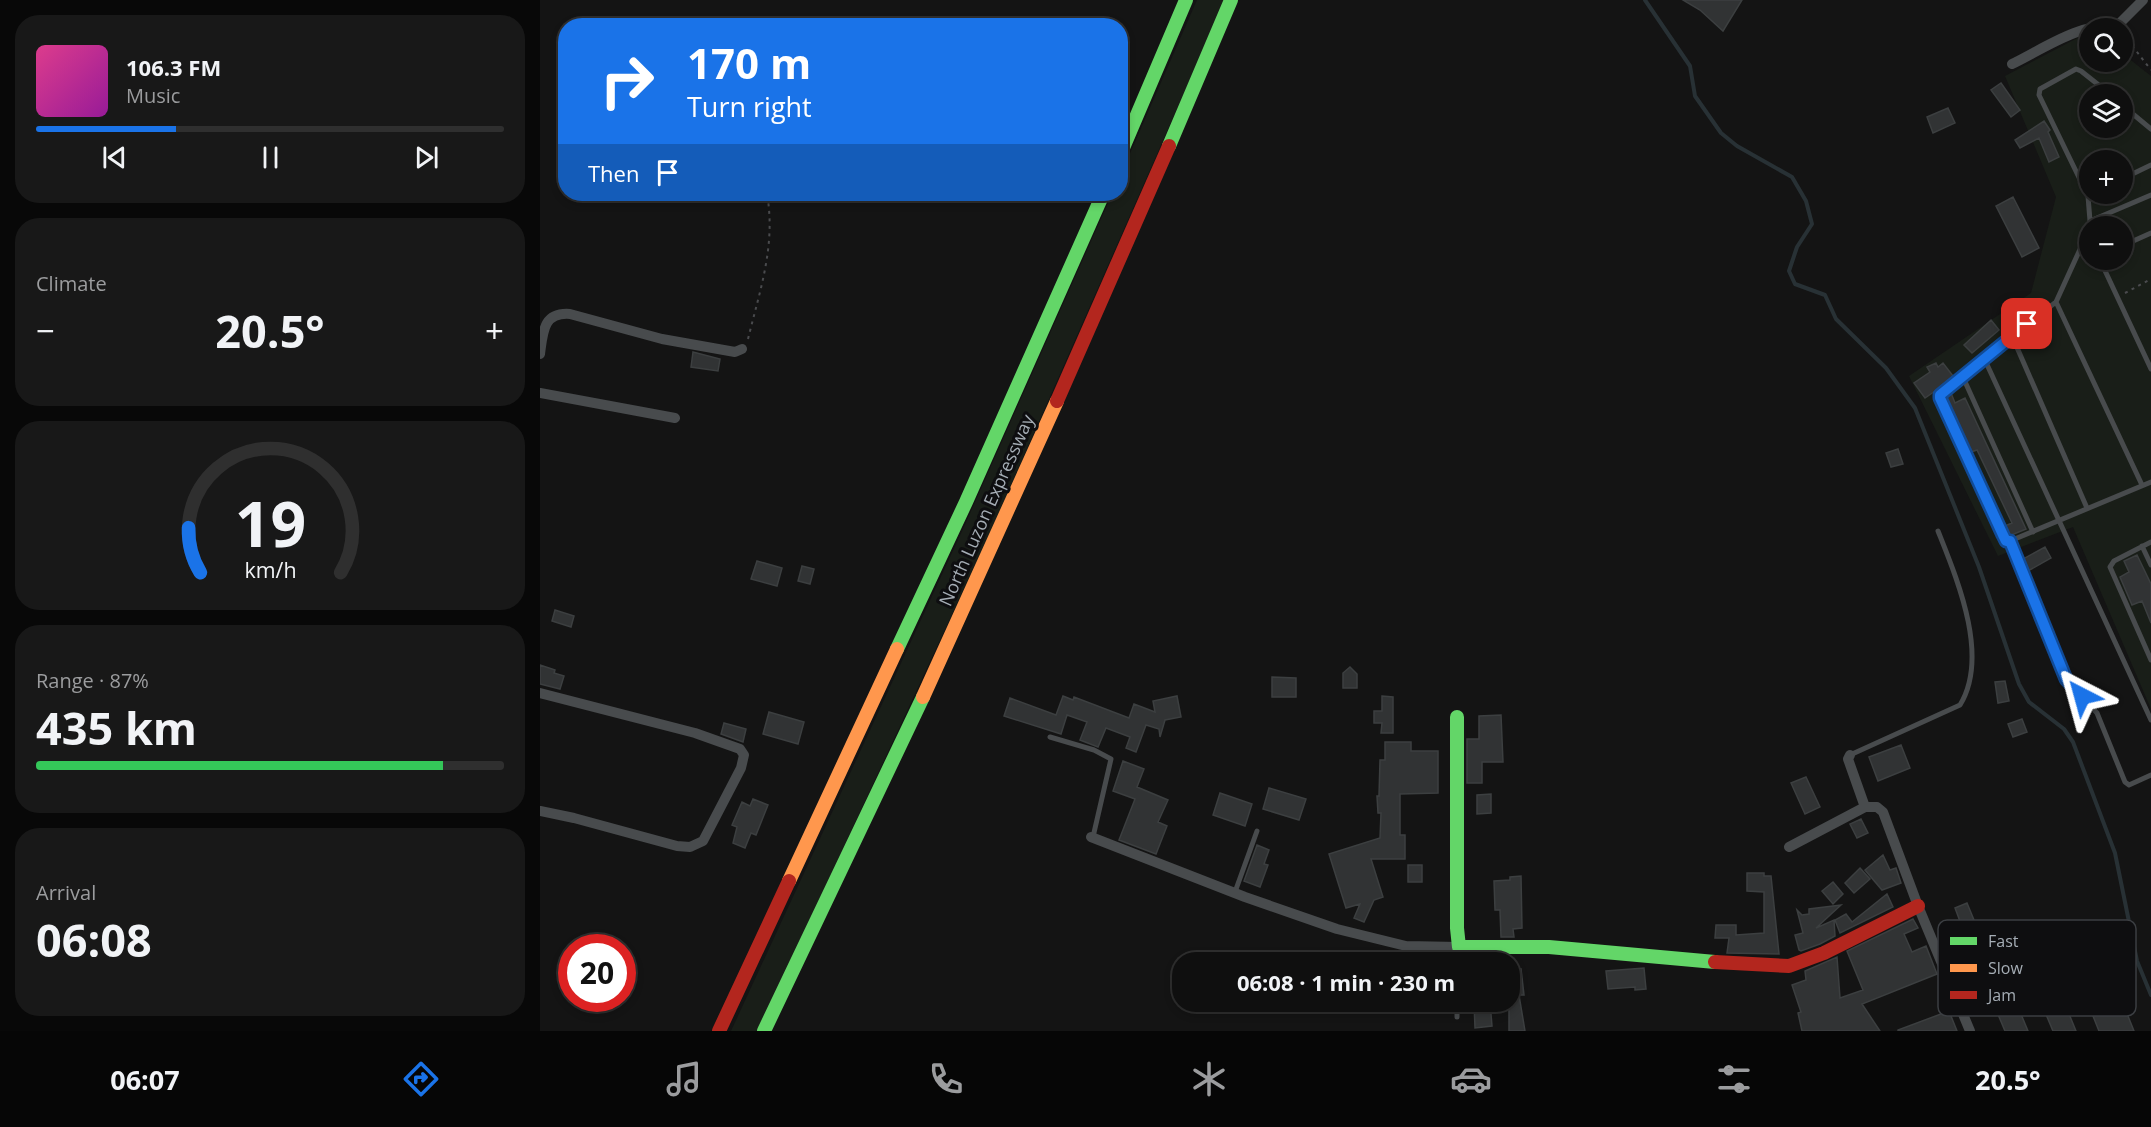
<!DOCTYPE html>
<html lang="en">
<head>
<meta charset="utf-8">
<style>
  :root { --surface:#0f0f0f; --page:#181818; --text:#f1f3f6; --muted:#9b9c9e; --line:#2f2f2f; --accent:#1a73e8 }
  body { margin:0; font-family:"Open Sans",sans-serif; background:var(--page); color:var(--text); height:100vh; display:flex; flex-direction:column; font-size:22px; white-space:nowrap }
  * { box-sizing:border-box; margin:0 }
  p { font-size:20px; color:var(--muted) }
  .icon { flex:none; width:33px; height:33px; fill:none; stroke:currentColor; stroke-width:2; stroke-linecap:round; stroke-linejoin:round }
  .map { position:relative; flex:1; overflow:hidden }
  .drawer { display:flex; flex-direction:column; gap:15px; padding:15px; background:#080808; width:540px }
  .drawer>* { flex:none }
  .hud { position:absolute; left:18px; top:18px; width:570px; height:183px; border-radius:24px; box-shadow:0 3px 9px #0003,0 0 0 2px var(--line); background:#1a73e8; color:#fff; overflow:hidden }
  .controls { position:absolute; left:1539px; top:18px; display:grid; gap:12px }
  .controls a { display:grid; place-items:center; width:54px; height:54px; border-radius:50%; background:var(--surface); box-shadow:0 3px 9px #0003,0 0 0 2px var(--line); font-size:30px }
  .speed { position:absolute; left:18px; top:934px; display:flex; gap:12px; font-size:30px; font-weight:700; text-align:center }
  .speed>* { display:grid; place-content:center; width:78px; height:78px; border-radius:50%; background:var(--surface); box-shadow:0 3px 9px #0003,0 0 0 2px var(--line); line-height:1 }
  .speed .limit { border:9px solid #d22; background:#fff; color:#111 }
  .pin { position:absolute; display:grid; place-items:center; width:51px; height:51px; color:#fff; margin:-26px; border-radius:12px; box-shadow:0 3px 9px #0006 }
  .me { position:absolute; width:66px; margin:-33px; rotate:321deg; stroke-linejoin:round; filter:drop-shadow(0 0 4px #0008) }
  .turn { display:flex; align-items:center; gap:21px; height:126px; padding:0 30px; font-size:27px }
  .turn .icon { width:78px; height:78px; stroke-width:2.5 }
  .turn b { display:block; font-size:42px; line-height:51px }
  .then { display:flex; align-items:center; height:57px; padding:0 30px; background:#0003; gap:12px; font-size:22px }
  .big { font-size:45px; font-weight:700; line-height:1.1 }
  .drawer .widget { flex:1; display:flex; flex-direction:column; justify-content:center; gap:9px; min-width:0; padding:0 21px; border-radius:24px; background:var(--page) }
  .drawer .dial { align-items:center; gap:0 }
  .dial svg { height:156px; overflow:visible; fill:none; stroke:var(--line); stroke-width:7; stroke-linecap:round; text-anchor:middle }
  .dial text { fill:var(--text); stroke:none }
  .song { display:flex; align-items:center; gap:18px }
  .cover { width:72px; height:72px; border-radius:9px; background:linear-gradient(135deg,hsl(330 70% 55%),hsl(300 70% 35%)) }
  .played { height:6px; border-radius:3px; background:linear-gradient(90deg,var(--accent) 30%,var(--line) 30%) }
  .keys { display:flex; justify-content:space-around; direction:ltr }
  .heat { display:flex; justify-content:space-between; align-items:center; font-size:33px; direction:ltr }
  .charge { height:9px; border-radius:4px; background:linear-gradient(90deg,#34c759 87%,var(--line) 0) }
  .trip { position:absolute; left:632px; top:952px; width:348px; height:60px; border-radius:24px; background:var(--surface); box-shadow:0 3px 9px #0003,0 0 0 2px var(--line); font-weight:700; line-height:60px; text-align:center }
  .tabs { display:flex; height:96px; justify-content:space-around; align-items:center; background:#060606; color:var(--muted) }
  .tabs .icon { width:42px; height:42px }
  .tabs .on { color:var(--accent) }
  .tabs b { font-size:27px; color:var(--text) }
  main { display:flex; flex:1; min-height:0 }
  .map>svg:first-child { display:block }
  .green { fill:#191e18; fill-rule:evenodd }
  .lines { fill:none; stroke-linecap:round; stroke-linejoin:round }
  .stream { stroke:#283135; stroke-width:4 }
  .building { fill:#313334; stroke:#3c3f40; stroke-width:1.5 }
  .path { stroke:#4a4b4e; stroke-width:2; stroke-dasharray:3 4.5; stroke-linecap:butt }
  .lane { stroke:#484b4d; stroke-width:5 }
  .street { stroke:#484b4d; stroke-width:10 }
  .fast { stroke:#63d668; stroke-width:14 }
  .slow { stroke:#ff974d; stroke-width:14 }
  .jam { stroke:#b3261e; stroke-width:14 }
  .route-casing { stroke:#114b97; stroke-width:15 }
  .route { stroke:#1a73e8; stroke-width:10 }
  .labels { text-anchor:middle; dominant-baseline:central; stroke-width:6; stroke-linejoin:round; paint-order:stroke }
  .street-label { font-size:18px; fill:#a5adb5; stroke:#0e0e10 }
  .key { fill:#0e0e10; stroke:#3b3e42; stroke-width:1.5 }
  .key-label { font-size:16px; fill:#a5adb5 }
</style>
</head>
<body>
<main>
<section class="drawer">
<div class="widget">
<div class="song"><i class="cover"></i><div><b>106.3 FM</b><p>Music</p></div></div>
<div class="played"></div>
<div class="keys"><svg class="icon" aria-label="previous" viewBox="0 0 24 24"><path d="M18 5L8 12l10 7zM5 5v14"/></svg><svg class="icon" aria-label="pause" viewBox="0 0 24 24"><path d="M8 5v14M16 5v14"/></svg><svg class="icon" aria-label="next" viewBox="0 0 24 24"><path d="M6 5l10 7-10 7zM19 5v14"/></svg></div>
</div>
<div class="widget"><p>Climate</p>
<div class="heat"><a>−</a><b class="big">20.5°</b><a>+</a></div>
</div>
<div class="widget dial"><svg viewBox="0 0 100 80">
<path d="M14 69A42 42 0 1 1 86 69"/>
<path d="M14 69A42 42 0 0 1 8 46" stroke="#1a73e8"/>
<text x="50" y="56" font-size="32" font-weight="700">19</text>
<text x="50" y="72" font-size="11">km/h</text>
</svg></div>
<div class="widget"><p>Range · 87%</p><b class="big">435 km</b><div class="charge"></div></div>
<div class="widget"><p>Arrival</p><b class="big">06:08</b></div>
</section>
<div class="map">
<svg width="1611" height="1031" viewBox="0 0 1611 1031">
  <rect width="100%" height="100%" fill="#141414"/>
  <!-- green -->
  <path class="green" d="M657,0H685L449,535L218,1031H191L423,529L572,194H580L581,174Z
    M1549,32L1550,62H1582L1583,54L1611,76V709L1533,527L1458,556L1369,376L1491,293L1516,197L1465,76ZM1550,94H1582V128H1550ZM1550,160H1582V194H1550ZM1550,226H1582V260H1550Z"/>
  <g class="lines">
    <!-- stream -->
    <path class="stream" d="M1105,0L1150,66L1155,96L1181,133L1197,146L1252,177L1266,201L1272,224L1257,247L1249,271L1255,284L1285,295L1296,319L1346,368L1375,408L1439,567L1479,684L1489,702L1524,729L1533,742L1575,853L1597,961L1611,995"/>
  </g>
  <!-- building -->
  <path class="building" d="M1143,0H1202L1183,31L1160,10Z
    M1461,83L1480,110L1471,117L1451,90Z
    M1408,108L1415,123L1393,133L1387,117Z
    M1504,121L1510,130L1508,132L1519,157L1509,162L1499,138L1480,148L1475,140Z
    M1473,197L1499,248L1482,257L1456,206Z
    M1451,320L1459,330L1432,353L1424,345Z
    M153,352L180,359L178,371L151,367Z
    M1396,363L1398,367L1403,363L1413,376L1399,391L1398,389L1385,398L1374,383L1390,372L1387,367Z
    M1411,393L1415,403L1425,398L1486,529L1469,536L1465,526L1472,523L1437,450L1431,452L1406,397Z
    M1358,449L1363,464L1351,467L1346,453Z
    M1505,547L1511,558L1488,571L1483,559Z
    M1597,555L1611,584V623L1602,601L1592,605L1580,577L1589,572L1584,561Z
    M217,561L242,568L237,586L211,579Z
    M262,566L274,569L270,584L258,581Z
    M15,610L34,616L31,627L12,621Z
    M0,665L15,670L14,673L24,676L20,689L0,684Z
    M810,667L817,674V688H803V673Z
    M732,677L756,678V697H732Z
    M1465,681L1469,701L1458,703L1455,682Z
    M523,696L533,700L534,697L589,718L594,704L615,712L613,701L637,696L641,717L625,720L620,737L619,729L606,725L596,752L586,748L590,737L566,728L558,747L540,740L547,722L527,715L521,734L464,716L470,698L516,715Z
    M842,696L853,697V733H841L842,723H834V711H842Z
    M229,712L264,722L258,744L223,734Z
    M961,715L963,762H942V783H927V739H939V716Z
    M1482,719L1487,732L1473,737L1468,724Z
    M184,723L206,729L203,742L181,734Z
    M845,742H871V751H898V793L860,794V835H865V859H831L843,897L834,900L824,922L814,918L820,904L806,908L789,854L840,838L841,813H838L837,796H839L840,760H845Z
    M1361,745L1370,768L1338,781L1329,757Z
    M583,761L604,769L597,787L628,800L618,822L627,826L616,854L579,840L595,799L573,791Z
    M1266,777L1280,807L1265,814L1251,783Z
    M729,788L766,799L759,820L723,809Z
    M680,793L712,804L705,826L673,815Z
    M951,794V813L937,814V795Z
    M213,799L228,805L216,835L211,833L205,848L193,843L197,827L192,825L202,802L210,806Z
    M1321,819L1328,833L1317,838L1310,824Z
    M717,845L729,850L724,864L728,865L720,887L704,881Z
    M1343,855L1350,870L1356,868L1361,883L1342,890L1325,870Z
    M868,865H882V882H868Z
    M1320,868L1330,879L1314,893L1305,883Z
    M1207,873H1224V876H1231L1239,954L1187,953L1189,938H1175L1176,925H1196V935L1224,933V892L1207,891Z
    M981,876L982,928L973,929L974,937H961L960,910H955L954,881L970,880V877Z
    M1293,882L1303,894L1293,904L1282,891Z
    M1347,894L1353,907L1300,933L1295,920L1306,914L1312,922Z
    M1427,903L1434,920L1421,924L1415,908Z
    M1301,905L1276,928L1294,920L1295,936L1280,944L1261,951L1259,950L1255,935L1263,933L1257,910L1262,915L1269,914V909Z
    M1373,919L1378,928L1364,934L1372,952L1386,946L1397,974L1322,1004L1340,1031H1262L1258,1013L1261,1012L1252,985L1266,980L1265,971L1297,957L1300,998L1323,990L1307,951Z
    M1561,949L1594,1031H1559L1531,961Z
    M1509,965L1536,1031H1513L1489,974Z
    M969,967L981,969L984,995H979L985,1031H969Z
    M1104,968L1106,989L1095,990V987L1068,989L1066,971Z
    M1466,978L1488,1031H1465L1446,986Z
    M934,1002H950L952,1026L935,1028Z
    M1409,1011L1417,1031H1358V1030Z"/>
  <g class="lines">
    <!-- path -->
    <path class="path" d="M1583,34L1611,70
      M1585,293L1611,279
      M208,339C220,290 236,245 227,194"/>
    <!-- lane -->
    <path class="lane" d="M1570,94L1541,71L1536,69L1500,89L1499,95L1548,196L1550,221L1547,234L1516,302L1444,358L1400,396L1466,541H1470L1611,482
      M1582,105L1611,129
      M1582,179L1611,165
      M1550,221L1611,195
      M1582,246L1611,233
      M1560,260L1611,369
      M1516,302L1602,485
      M1472,336L1547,508
      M1444,358L1611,720
      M1422,375L1493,532
      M1470,541L1526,679L1557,713L1585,782L1589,785L1611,775
      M1611,542L1574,561L1570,567L1611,660
      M1602,546L1611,565
      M510,737L554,750L571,759L553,837
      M1310,755L1420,705C1450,656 1417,579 1398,531
      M695,892L717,831
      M914,948L916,963
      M917,1002V1017"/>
    <!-- street -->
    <path class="street" d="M1472,64C1503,49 1541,22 1577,26L1603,0
      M0,354C3,332 3,312 30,314L122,339L195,352L202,349
      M0,393L135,418
      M0,693L155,733L200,749L204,755L201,768L163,841L150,847L137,846L34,818L0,811
      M1310,755L1308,759L1325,807
      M551,837L705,897L797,929L866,946L919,947
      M1249,847L1325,807H1337L1343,812L1378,906L1430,1031"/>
    <!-- fast -->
    <path class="fast" d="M629,146L691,0
      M580,155L646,0
      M357,649L426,502L563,194
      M917,717V928L919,947H1009L1175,962
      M224,1031L383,697"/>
    <!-- slow -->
    <path class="slow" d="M383,697L517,401
      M249,881L357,649"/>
    <!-- jam -->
    <path class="jam" d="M517,401L629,146
      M1175,962L1249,966L1284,953L1378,906
      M179,1031L249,881"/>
  </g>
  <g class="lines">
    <!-- route casing -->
    <g class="route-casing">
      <path id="route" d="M1487,324L1400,395V398L1463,535L1466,541H1470L1526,679L1542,696"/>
    </g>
    <!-- route -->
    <use href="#route" class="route"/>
  </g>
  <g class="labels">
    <!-- street labels -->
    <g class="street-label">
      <text transform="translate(446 510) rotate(-66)">North Luzon Expressway</text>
    </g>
  </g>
  <!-- legend -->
  <rect x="1398" y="920" width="198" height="96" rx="9" class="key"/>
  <rect x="1410" y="937" width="27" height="8" fill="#63d668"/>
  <rect x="1410" y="964" width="27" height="8" fill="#ff974d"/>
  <rect x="1410" y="991" width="27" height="8" fill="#b3261e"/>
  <g class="key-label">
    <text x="1448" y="947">Fast</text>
    <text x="1448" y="974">Slow</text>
    <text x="1448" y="1001">Jam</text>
  </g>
</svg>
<div class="controls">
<a><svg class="icon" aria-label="search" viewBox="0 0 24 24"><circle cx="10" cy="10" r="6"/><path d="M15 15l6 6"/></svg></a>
<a><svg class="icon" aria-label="layers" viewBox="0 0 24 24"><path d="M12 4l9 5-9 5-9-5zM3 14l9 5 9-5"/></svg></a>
<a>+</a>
<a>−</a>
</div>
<div class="speed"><div class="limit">20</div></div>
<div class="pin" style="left:1487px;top:324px;background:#d93025"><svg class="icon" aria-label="arrive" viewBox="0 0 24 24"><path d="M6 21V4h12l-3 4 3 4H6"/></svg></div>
<svg class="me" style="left:1542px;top:696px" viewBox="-20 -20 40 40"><path d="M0-17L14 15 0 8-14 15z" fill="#1a73e8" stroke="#fff" stroke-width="4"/></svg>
<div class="trip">06:08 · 1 min · 230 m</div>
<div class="hud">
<div class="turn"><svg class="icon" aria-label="right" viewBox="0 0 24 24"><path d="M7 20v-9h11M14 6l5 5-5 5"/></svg><div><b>170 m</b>Turn right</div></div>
<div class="then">Then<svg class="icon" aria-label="arrive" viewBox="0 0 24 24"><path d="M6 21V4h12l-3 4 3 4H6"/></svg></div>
</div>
</div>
</main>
<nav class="tabs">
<b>06:07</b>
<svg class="icon on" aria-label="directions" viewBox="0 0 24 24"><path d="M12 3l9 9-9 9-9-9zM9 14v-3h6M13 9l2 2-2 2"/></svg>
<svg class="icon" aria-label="music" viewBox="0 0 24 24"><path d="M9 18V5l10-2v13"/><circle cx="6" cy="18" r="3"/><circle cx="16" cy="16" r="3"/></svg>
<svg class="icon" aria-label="phone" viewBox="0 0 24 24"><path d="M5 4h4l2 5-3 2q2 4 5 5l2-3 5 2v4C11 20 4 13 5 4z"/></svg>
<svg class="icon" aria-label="climate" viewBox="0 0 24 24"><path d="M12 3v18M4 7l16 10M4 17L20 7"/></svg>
<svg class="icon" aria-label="car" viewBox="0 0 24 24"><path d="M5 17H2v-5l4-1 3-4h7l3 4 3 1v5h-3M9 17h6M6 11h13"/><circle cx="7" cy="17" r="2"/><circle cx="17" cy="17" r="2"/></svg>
<svg class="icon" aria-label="filters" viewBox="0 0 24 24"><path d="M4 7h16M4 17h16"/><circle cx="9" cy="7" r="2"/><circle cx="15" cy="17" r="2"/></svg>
<b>20.5°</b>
</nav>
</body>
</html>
